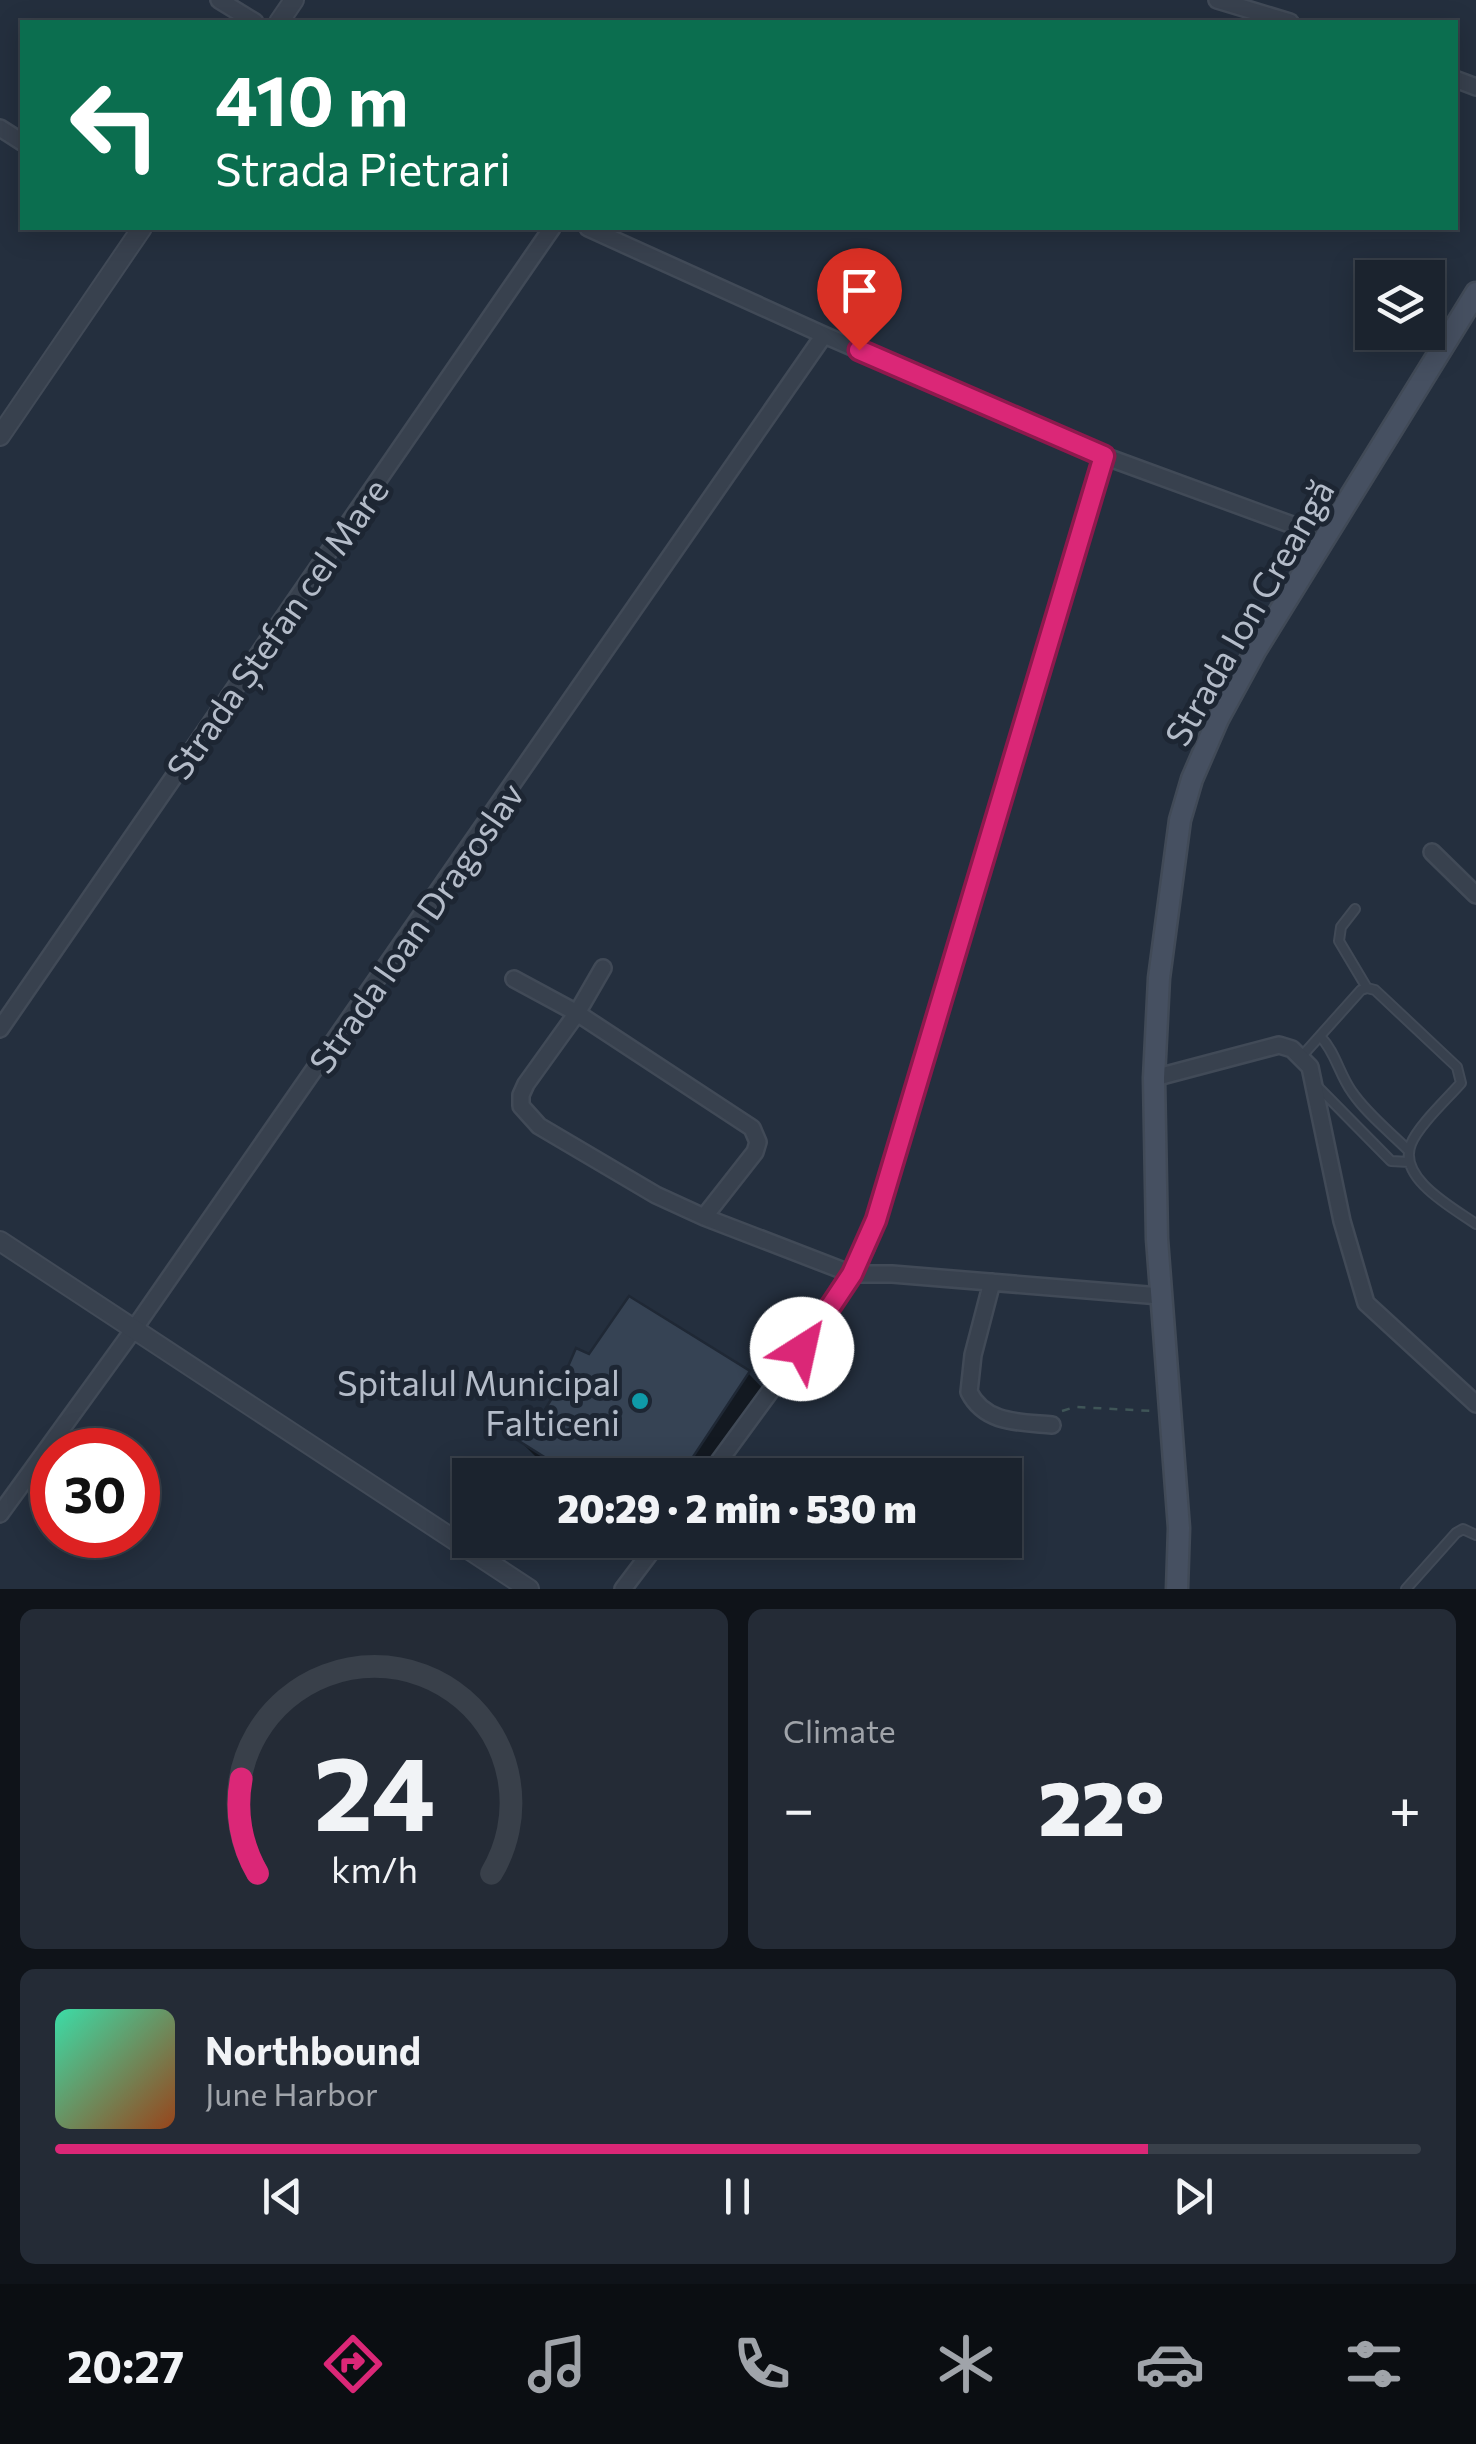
<!DOCTYPE html>
<html lang="en">
<head>
<meta charset="utf-8">
<style>
  :root { --surface:#1b232e; --page:#242b36; --text:#f1f3f6; --muted:#a0a4aa; --line:#39404a; --accent:#db2777 }
  body { margin:0; font-family:Commissioner,sans-serif; background:var(--page); color:var(--text); height:100vh; display:flex; flex-direction:column; font-size:38px; white-space:nowrap }
  * { box-sizing:border-box; margin:0 }
  p { font-size:32px; color:var(--muted) }
  .icon { flex:none; width:55px; height:55px; fill:none; stroke:currentColor; stroke-width:2; stroke-linecap:round; stroke-linejoin:round }
  .map { position:relative; height:1589px; overflow:hidden }
  .drawer { display:flex; flex-direction:column; gap:20px; padding:20px; background:#0f1319; flex:1 }
  .drawer>* { flex:none }
  .hud { position:absolute; left:20px; top:20px; width:1438px; height:210px; border-radius:0px; box-shadow:0 5px 25px #0003,0 0 0 2px var(--line); background:#0b6e4f; color:#fff; overflow:hidden }
  .buttons { position:absolute; left:1355px; top:260px; display:grid; gap:20px }
  .buttons a { display:grid; place-items:center; width:90px; height:90px; border-radius:0px; background:var(--surface); box-shadow:0 5px 25px #0003,0 0 0 2px var(--line); font-size:50px }
  .speed { position:absolute; left:30px; top:1428px; display:flex; gap:20px; font-size:50px; font-weight:700; text-align:center }
  .speed>* { display:grid; place-content:center; width:130px; height:130px; border-radius:50%; background:var(--surface); box-shadow:0 5px 25px #0003,0 0 0 2px var(--line); line-height:1 }
  .speed .limit { border:15px solid #d22; background:#fff; color:#111 }
  .pin { position:absolute; display:grid; place-items:center; width:85px; height:85px; color:#fff; margin:-102px -42px; border-radius:50% 50% 50% 0; rotate:-45deg; box-shadow:0 0 10px #0007 }
  .pin .icon { rotate:45deg }
  .me { position:absolute; width:110px; margin:-55px; rotate:35deg; stroke-linejoin:round; filter:drop-shadow(0 0 8px #0008) }
  .turn { display:flex; align-items:center; gap:35px; height:210px; padding:0 30px; font-size:45px }
  .turn .icon { width:130px; height:130px; stroke-width:2.5 }
  .turn b { display:block; font-size:70px; line-height:85px }
  .big { font-size:75px; font-weight:800; line-height:1.1 }
  .drawer .widget { flex:1; display:flex; flex-direction:column; justify-content:center; gap:15px; min-width:0; padding:0 35px; border-radius:15px; background:var(--page) }
  .drawer .dial { align-items:center; gap:0 }
  .dial svg { height:260px; overflow:visible; fill:none; stroke:var(--line); stroke-width:7; stroke-linecap:round; text-anchor:middle }
  .dial text { fill:var(--text); stroke:none }
  .song { display:flex; align-items:center; gap:30px }
  .cover { width:120px; height:120px; border-radius:15px; background:linear-gradient(135deg,hsl(160 70% 55%),hsl(20 70% 35%)) }
  .played { height:10px; border-radius:5px; background:linear-gradient(90deg,var(--accent) 80%,var(--line) 80%) }
  .keys { display:flex; justify-content:space-around; direction:ltr }
  .heat { display:flex; justify-content:space-between; align-items:center; font-size:55px; direction:ltr }
  .drawer .tiles { flex:1; display:grid; gap:20px; grid-template-columns:1fr 1fr }
  .widget:last-child { grid-column:span 2 }
  .trip { position:absolute; left:452px; top:1458px; width:570px; height:100px; border-radius:0px; background:var(--surface); box-shadow:0 5px 25px #0003,0 0 0 2px var(--line); font-weight:800; line-height:100px; text-align:center }
  .tabs { display:flex; height:160px; justify-content:space-around; align-items:center; background:#0b0e12; color:var(--muted) }
  .tabs .icon { width:70px; height:70px }
  .tabs .on { color:var(--accent) }
  .tabs b { font-size:45px; color:var(--text) }
  .map>svg:first-child { display:block }
  .shadow { fill:#0007 }
  .building { fill:#364354; stroke:#1f2835; stroke-width:2.5 }
  .lines { fill:none; stroke-linecap:round; stroke-linejoin:round }
  .service-casing { stroke:#414a57; stroke-width:12 }
  .minor-casing { stroke:#414a57; stroke-width:20 }
  .tertiary-casing { stroke:#414a57; stroke-width:22 }
  .secondary-casing { stroke:#414a57; stroke-width:25 }
  .path { stroke:#3f5557; stroke-width:2.5; stroke-dasharray:8 8; stroke-linecap:butt }
  .service { stroke:#38414e; stroke-width:8 }
  .minor { stroke:#38414e; stroke-width:15 }
  .tertiary { stroke:#38414e; stroke-width:18 }
  .secondary { stroke:#465061; stroke-width:20 }
  .route-casing { stroke:#8e194d; stroke-width:25 }
  .route { stroke:#db2777; stroke-width:18 }
  .culture-dot { fill:#0f9aa8; stroke:#1d2633; stroke-width:4 }
  .labels { text-anchor:middle; dominant-baseline:central; stroke-width:10; stroke-linejoin:round; paint-order:stroke }
  .street-label { font-size:35px; fill:#b4bcc9; stroke:#1d2633 }
  .poi-label { font-size:35px; fill:#b4bcc9; stroke:#1d2633; text-anchor:end }
</style>
</head>
<body>
<div class="map">
<svg width="1476" height="1589" viewBox="0 0 1476 1589">
  <rect width="100%" height="100%" fill="#242f3e"/>
  <!-- shadow -->
  <path class="shadow" d="M590,1358L748,1373L768,1394L715,1475H565L535,1456L514,1435L536,1429Z"/>
  <!-- building -->
  <path class="building" d="M629,1296L750,1371L681,1475H573L511,1436L520,1416L535,1426L560,1385L576,1348L589,1354Z"/>
  <g class="lines">
    <!-- service casing -->
    <g class="service-casing">
      <path id="service" d="M1355,909L1341,927L1339,941L1367,988
        M1320,1036C1336,1053 1339,1074 1352,1092C1367,1114 1390,1132 1409,1151
        M1302,1056L1361,990L1367,988L1375,990L1457,1067L1461,1083C1447,1099 1418,1126 1411,1144C1397,1178 1453,1208 1476,1224
        M1317,1086L1391,1161L1409,1162
        M1406,1589L1456,1533L1463,1529L1476,1535"/>
    </g>
    <!-- minor casing -->
    <g class="minor-casing">
      <path id="minor" d="M219,0L255,22
        M1217,0L1290,22
        M1455,79L1476,87
        M0,128L22,142
        M588,228L824,335L1104,456L1325,537
        M1432,852L1476,895
        M603,968L577,1013L526,1084L521,1095V1106L539,1126L656,1195L704,1217L852,1274H892L1160,1296
        M514,979L577,1013L752,1128L758,1142L755,1152L704,1217
        M0,1029L552,228
        M1154,1078L1279,1045L1292,1049L1310,1067L1342,1221L1366,1303L1476,1404
        M992,1282L973,1355L969,1392C985,1424 1020,1422 1052,1425
        M709,1475L837,1300L866,1248L1104,456
        M0,1514L134,1329L824,335
        M623,1589L660,1540"/>
    </g>
    <!-- tertiary casing -->
    <g class="tertiary-casing">
      <path id="tertiary" d="M279,22L294,0
        M0,436L142,228
        M0,1241L529,1589"/>
    </g>
    <!-- secondary casing -->
    <g class="secondary-casing">
      <path id="secondary" d="M1177,1589L1179,1528L1157,1239L1154,1078L1159,978L1180,820L1192,779L1218,719L1255,651L1476,293"/>
    </g>
    <!-- path -->
    <path class="path" d="M1062,1411L1075,1407L1153,1411"/>
    <!-- service -->
    <use href="#service" class="service"/>
    <!-- minor -->
    <use href="#minor" class="minor"/>
    <!-- tertiary -->
    <use href="#tertiary" class="tertiary"/>
    <!-- secondary -->
    <use href="#secondary" class="secondary"/>
  </g>
  <g class="lines">
    <!-- route casing -->
    <g class="route-casing">
      <path id="route" d="M802,1349L852,1274L876,1220L1104,456L859,350"/>
    </g>
    <!-- route -->
    <use href="#route" class="route"/>
  </g>
  <!-- markers -->
  <circle class="culture-dot" cx="640" cy="1401" r="10"/>
  <g class="labels">
    <!-- street labels -->
    <g class="street-label">
      <text transform="translate(1248 612) rotate(-60)">Strada Ion Creangă</text>
      <text transform="translate(276 628) rotate(-55)">Strada Ștefan cel Mare</text>
      <text transform="translate(415 927) rotate(-55)">Strada Ioan Dragoslav</text>
    </g>
    <!-- poi labels -->
    <g class="poi-label">
      <text x="620" y="1381">Spitalul Municipal<tspan x="620" dy="40">Falticeni</tspan></text>
    </g>
  </g>
</svg>
<div class="buttons">
<a><svg class="icon" aria-label="layers" viewBox="0 0 24 24"><path d="M12 4l9 5-9 5-9-5zM3 14l9 5 9-5"/></svg></a>
</div>
<div class="speed"><div class="limit">30</div></div>
<div class="pin" style="left:859px;top:350px;background:#d93025"><svg class="icon" aria-label="arrive" viewBox="0 0 24 24"><path d="M6 21V4h12l-3 4 3 4H6"/></svg></div>
<svg class="me" style="left:802px;top:1349px" viewBox="-20 -20 40 40"><circle r="19" fill="#fff"/><path d="M0-13L10 11 0 6-10 11z" fill="#db2777"/></svg>
<div class="trip">20:29 · 2 min · 530 m</div>
<div class="hud">
<div class="turn"><svg class="icon" aria-label="left" viewBox="0 0 24 24"><path d="M17 20v-9H6M10 6l-5 5 5 5"/></svg><div><b>410 m</b>Strada Pietrari</div></div>
</div>
</div>
<section class="drawer">
<div class="tiles">
<div class="widget dial"><svg viewBox="0 0 100 80">
<path d="M14 69A42 42 0 1 1 86 69"/>
<path d="M14 69A42 42 0 0 1 9 40" stroke="#db2777"/>
<text x="50" y="56" font-size="32" font-weight="700">24</text>
<text x="50" y="72" font-size="11">km/h</text>
</svg></div>
<div class="widget"><p>Climate</p>
<div class="heat"><a>−</a><b class="big">22°</b><a>+</a></div>
</div>
<div class="widget">
<div class="song"><i class="cover"></i><div><b>Northbound</b><p>June Harbor</p></div></div>
<div class="played"></div>
<div class="keys"><svg class="icon" aria-label="previous" viewBox="0 0 24 24"><path d="M18 5L8 12l10 7zM5 5v14"/></svg><svg class="icon" aria-label="pause" viewBox="0 0 24 24"><path d="M8 5v14M16 5v14"/></svg><svg class="icon" aria-label="next" viewBox="0 0 24 24"><path d="M6 5l10 7-10 7zM19 5v14"/></svg></div>
</div>
</div>
</section>
<nav class="tabs">
<b>20:27</b>
<svg class="icon on" aria-label="directions" viewBox="0 0 24 24"><path d="M12 3l9 9-9 9-9-9zM9 14v-3h6M13 9l2 2-2 2"/></svg>
<svg class="icon" aria-label="music" viewBox="0 0 24 24"><path d="M9 18V5l10-2v13"/><circle cx="6" cy="18" r="3"/><circle cx="16" cy="16" r="3"/></svg>
<svg class="icon" aria-label="phone" viewBox="0 0 24 24"><path d="M5 4h4l2 5-3 2q2 4 5 5l2-3 5 2v4C11 20 4 13 5 4z"/></svg>
<svg class="icon" aria-label="climate" viewBox="0 0 24 24"><path d="M12 3v18M4 7l16 10M4 17L20 7"/></svg>
<svg class="icon" aria-label="car" viewBox="0 0 24 24"><path d="M5 17H2v-5l4-1 3-4h7l3 4 3 1v5h-3M9 17h6M6 11h13"/><circle cx="7" cy="17" r="2"/><circle cx="17" cy="17" r="2"/></svg>
<svg class="icon" aria-label="filters" viewBox="0 0 24 24"><path d="M4 7h16M4 17h16"/><circle cx="9" cy="7" r="2"/><circle cx="15" cy="17" r="2"/></svg>
</nav>
</body>
</html>
